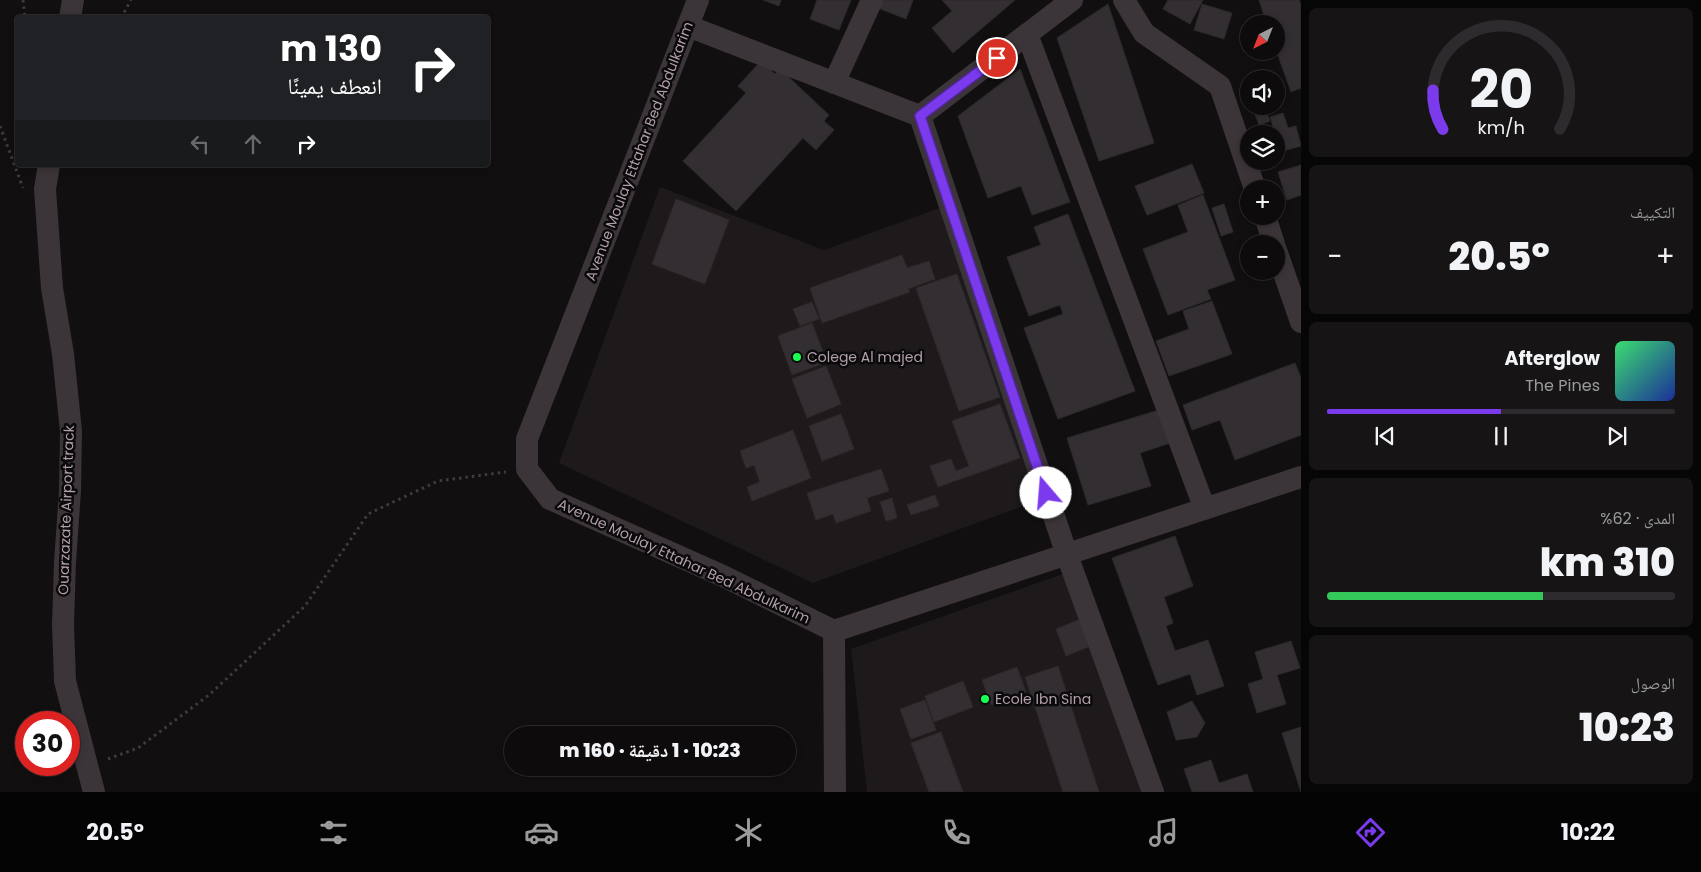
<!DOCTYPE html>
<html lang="ar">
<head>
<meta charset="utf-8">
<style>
  :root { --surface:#0d0b0c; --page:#161415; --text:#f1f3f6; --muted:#9a9b9d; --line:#2d2b2d; --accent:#7c3aed }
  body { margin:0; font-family:Poppins,"Noto Naskh Arabic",sans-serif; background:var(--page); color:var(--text); direction:rtl; height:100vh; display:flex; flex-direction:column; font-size:19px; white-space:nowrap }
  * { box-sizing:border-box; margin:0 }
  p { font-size:16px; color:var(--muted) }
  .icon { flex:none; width:28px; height:28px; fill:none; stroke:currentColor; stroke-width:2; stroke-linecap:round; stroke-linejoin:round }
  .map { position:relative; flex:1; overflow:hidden; direction:ltr }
  .drawer { display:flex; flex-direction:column; gap:8px; padding:8px; background:#070607; width:400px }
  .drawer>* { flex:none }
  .top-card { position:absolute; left:15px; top:15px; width:475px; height:152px; border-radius:5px; box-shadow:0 2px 8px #0003,0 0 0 1px var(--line); direction:rtl; background:#202124; color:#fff; overflow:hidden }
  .needle { width:32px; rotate:222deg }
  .fabs { position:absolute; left:1240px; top:15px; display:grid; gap:10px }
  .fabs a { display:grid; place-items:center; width:45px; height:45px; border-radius:50%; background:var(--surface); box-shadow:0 2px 8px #0003,0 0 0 1px var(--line); font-size:25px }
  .speed { position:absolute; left:15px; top:711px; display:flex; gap:10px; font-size:25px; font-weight:700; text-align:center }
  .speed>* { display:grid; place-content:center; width:65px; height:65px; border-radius:50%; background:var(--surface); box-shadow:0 2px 8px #0003,0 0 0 1px var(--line); line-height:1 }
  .speed .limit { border:8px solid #d22; background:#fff; color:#111 }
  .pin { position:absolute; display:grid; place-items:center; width:42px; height:42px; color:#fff; margin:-21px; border:2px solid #fff; border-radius:50%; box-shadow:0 1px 5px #0007 }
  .me { position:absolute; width:55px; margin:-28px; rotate:342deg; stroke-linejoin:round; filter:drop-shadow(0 0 4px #0008) }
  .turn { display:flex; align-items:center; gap:18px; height:105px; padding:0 25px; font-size:22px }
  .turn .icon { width:65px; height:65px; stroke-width:2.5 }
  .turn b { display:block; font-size:35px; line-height:42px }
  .lanes { display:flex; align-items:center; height:48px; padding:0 25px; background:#0003; justify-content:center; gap:25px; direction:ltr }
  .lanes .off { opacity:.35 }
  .big { font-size:38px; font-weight:800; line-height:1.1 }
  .drawer .tile { flex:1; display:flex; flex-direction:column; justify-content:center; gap:8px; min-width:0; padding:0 18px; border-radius:8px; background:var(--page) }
  .drawer .dial { align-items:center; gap:0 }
  .dial svg { height:130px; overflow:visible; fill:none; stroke:var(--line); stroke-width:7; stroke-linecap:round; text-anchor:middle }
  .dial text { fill:var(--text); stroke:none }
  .song { display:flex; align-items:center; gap:15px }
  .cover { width:60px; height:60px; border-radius:8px; background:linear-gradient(135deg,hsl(140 70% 55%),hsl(230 70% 35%)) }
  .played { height:5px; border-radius:2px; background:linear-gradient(90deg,var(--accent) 50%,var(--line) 50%) }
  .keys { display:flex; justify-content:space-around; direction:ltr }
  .heat { display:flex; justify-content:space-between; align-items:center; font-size:28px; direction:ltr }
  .charge { height:8px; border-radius:4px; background:linear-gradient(90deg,#34c759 62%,var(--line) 0) }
  .trip { position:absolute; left:504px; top:726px; width:292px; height:50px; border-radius:25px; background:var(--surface); box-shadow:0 2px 8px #0003,0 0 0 1px var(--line); font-weight:800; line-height:50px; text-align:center; direction:rtl }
  .tab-bar { display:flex; height:80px; justify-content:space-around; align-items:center; background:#050405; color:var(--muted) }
  .tab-bar .icon { width:35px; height:35px }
  .tab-bar .current { color:var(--accent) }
  .tab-bar b { font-size:22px; color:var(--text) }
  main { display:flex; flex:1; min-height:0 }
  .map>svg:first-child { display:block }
  .built { fill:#1e1a1c }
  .building { fill:#332e31; stroke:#2d292a }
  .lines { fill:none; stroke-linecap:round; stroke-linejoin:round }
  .path { stroke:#423a40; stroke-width:3; stroke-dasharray:2.5 4; stroke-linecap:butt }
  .street { stroke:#3b3438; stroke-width:22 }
  .route-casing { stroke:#51269a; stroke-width:12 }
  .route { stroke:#7c3aed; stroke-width:9 }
  .poi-dot { fill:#18ff53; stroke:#0b0a0b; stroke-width:2 }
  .labels { text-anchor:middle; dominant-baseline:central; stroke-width:5; stroke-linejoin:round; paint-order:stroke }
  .street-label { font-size:14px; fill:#b39ead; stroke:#0b0a0b }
  .poi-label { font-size:14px; fill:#b39ead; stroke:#0b0a0b; text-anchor:start }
</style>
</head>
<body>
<main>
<section class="drawer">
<div class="tile dial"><svg viewBox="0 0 100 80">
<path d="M14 69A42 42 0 1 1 86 69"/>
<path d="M14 69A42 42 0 0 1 8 45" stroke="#7c3aed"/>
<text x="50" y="56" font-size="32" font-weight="700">20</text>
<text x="50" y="72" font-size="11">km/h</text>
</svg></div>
<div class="tile"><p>التكييف</p>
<div class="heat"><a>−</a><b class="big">20.5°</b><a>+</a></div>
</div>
<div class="tile">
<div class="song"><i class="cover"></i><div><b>Afterglow</b><p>The Pines</p></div></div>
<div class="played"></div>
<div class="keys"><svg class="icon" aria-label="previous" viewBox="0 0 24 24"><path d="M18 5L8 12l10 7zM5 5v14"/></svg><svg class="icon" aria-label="pause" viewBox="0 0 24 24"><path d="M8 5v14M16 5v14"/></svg><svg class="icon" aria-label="next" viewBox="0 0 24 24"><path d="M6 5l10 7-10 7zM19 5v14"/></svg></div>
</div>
<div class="tile"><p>المدى · 62%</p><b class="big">310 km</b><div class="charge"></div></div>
<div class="tile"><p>الوصول</p><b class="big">10:23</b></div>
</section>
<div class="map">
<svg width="1301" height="792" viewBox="0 0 1301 792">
  <rect width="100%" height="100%" fill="#110f10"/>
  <!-- built -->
  <path class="built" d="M660,187L824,250L945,206L1042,499L813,583L559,463Z
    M1068,572L1148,792H867L851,649Z"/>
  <!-- building -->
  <path class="building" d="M763,0H781L779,6Z
    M817,0H851L839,30L810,19Z
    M881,0H913L906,19L878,8Z
    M942,0H1015L953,53L932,28L952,11Z
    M1168,0H1203L1190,24L1163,9Z
    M1259,0H1299L1301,5V88L1291,92L1276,50V24H1267Z
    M1108,4L1154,143L1099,161L1057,38Z
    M1202,4L1232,13L1224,39L1194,30Z
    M761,61L775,74L780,69L829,115L824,121L834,130L816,150L803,138L736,211L683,161L746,93L738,86Z
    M1020,69L1070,202L1032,215L1021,186L988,198L958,116Z
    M1266,110L1270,121L1259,125L1255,114Z
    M1283,113L1288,128L1296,126L1301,146L1276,153V134H1259L1258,131L1273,126L1270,117Z
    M1192,164L1204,193L1147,215L1135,186Z
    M1301,165V195L1287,200L1278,172Z
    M1203,195L1235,280L1207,290L1211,299L1168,315L1143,249L1188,232L1178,205Z
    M676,199L729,220L705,284L652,264Z
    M1224,204L1233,232L1221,236L1212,208Z
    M1068,214L1135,391L1058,419L1024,328L1063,314L1060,305L1029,316L1007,257L1041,245L1034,227Z
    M902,255L907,268L929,261L935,279L908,289L910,292L822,323L810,288Z
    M957,274L1000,397L959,411L916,288Z
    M1212,301L1232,354L1169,376L1156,341L1189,329L1183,311Z
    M812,302L819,319L800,326L793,309Z
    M812,323L827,362L792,375L778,336Z
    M1295,363L1301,378V435L1235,460L1220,420L1192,430L1183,405Z
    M826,366L841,404L807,418L792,379Z
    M1000,404L1020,458L938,487L930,466L951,459L956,471L969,466L952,421Z
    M1159,410L1170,443L1140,453L1151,486L1088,505L1067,438Z
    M841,414L854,449L822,461L809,426Z
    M793,430L811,478L752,501L747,487L760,482L754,465L746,468L740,451Z
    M881,469L889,491L867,498L871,511L836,523L833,514L816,520L807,493Z
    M935,495L939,506L911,515L907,505Z
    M892,498L897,518L886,521L880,502Z
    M1175,536L1193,586L1164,597L1173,623L1166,626L1175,651L1208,640L1224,686L1197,695L1190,674L1158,685L1112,558Z
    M1083,618L1093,645L1066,656L1056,629Z
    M1291,641L1300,668L1277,675L1286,704L1257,713L1248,684L1263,679L1255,652Z
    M1058,666L1099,792H1063L1025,677Z
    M1017,667L1026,692L991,705L982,680Z
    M963,681L973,707L934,722L925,696Z
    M925,700L936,730L911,739L900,709Z
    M1192,701L1205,723L1197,737L1176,740L1167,712Z
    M1301,727V792L1282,733Z
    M941,732L963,792H929L911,743Z
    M1211,760L1219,783L1247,774L1253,792H1192L1184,769Z"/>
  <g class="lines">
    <!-- path -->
    <path class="path" d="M23,0L25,18
      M121,18L131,0
      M0,126L23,188
      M108,759L138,748L209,695L305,606L368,514L438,481L506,472"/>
    <!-- street -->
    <path class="street" d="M698,0L527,439V469L550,499L723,576L834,631
      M1124,0L1144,33L1220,86L1255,189
      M70,18L73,0
      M688,26L920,116
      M1027,34L1205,509
      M834,83L872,0
      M920,116L1067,555L1153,792
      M920,116L1072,0
      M49,165L45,189L52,288L63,354L71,431L70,491L65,562L63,624L65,681L94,792
      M1265,216L1274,244
      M1276,250L1301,322
      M834,631L1301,477
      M834,631L835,792"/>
  </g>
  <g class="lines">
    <!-- route casing -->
    <g class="route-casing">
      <path id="route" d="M997,58L920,116L1046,493"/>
    </g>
    <!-- route -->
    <use href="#route" class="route"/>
  </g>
  <!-- markers -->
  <g class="poi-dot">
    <circle cx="797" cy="357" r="5"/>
    <circle cx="985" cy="699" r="5"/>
  </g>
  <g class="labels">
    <!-- street labels -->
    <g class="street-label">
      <text transform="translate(639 151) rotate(-69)">Avenue Moulay Ettahar Bed Abdulkarim</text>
      <text transform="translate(66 510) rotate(-88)">Ouarzazate Airport track</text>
      <text transform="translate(684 561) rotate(25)">Avenue Moulay Ettahar Bed Abdulkarim</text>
    </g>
    <!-- poi labels -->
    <g class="poi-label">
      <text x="807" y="357">Colege Al majed</text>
      <text x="995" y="699">Ecole Ibn Sina</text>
    </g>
  </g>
</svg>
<div class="fabs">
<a><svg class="needle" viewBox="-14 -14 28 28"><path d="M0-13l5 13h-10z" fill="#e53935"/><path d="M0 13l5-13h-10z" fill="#9a9b9d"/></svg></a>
<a><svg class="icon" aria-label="sound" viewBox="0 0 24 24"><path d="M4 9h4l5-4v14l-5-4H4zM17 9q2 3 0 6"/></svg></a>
<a><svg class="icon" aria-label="layers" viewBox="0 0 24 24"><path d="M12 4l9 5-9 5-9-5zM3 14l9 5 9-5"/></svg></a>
<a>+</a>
<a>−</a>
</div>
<div class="speed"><div class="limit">30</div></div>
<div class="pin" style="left:997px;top:58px;background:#d93025"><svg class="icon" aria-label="arrive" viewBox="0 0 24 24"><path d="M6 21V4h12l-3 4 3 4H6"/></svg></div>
<svg class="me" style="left:1046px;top:493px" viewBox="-20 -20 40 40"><circle r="19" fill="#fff"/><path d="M0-13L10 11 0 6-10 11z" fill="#7c3aed"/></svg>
<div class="trip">10:23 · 1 دقيقة · 160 m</div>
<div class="top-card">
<div class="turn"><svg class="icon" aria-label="right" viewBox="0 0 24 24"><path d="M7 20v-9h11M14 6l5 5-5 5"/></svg><div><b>130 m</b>انعطف يمينًا</div></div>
<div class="lanes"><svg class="icon off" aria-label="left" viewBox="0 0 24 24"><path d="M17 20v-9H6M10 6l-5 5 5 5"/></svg><svg class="icon off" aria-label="ahead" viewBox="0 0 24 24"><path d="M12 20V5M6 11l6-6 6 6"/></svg><svg class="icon" aria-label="right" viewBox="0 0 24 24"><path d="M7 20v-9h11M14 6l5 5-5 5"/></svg></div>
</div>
</div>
</main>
<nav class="tab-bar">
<b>10:22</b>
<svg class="icon current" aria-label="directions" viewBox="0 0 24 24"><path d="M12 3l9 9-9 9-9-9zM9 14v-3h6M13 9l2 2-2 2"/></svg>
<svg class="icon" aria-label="music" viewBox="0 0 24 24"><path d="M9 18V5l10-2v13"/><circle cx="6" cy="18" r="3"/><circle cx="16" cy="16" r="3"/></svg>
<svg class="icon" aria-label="phone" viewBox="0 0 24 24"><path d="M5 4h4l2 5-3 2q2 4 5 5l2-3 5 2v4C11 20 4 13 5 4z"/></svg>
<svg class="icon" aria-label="climate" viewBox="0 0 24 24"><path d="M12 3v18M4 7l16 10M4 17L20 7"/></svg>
<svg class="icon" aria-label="car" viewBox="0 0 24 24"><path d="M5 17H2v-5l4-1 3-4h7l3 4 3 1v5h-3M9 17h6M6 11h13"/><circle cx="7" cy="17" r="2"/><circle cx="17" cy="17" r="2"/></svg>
<svg class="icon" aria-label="filters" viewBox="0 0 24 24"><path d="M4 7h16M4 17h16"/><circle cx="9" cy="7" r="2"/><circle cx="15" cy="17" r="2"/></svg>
<b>20.5°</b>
</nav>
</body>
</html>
